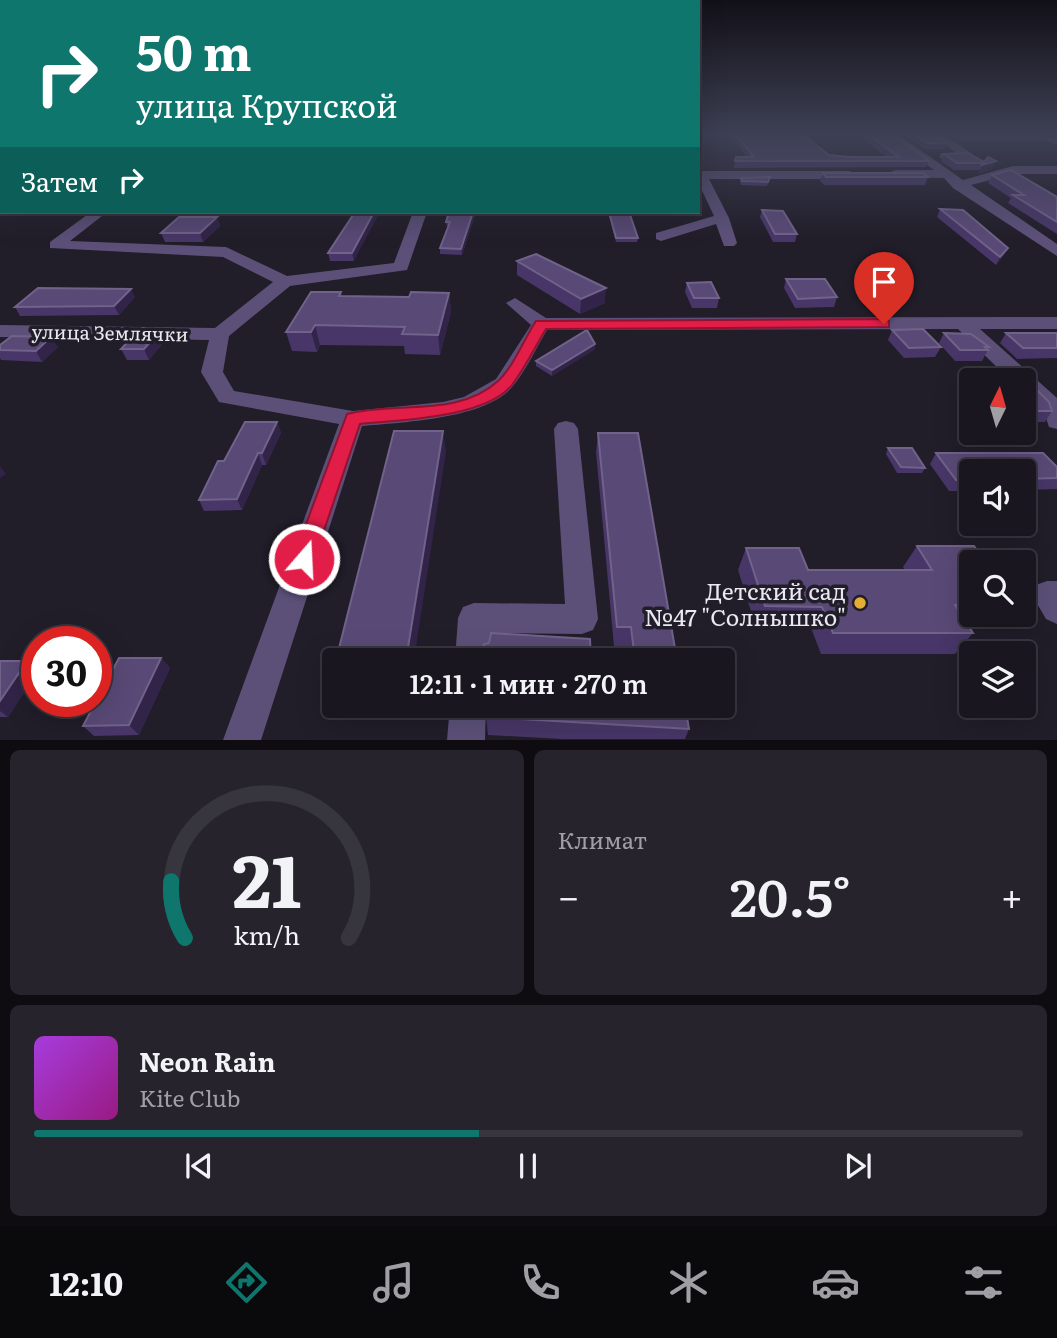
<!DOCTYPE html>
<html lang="ru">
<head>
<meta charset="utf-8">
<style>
  :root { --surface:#19161f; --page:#26232c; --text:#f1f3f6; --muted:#9f9fa4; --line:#37353d; --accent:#0f766e }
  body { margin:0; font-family:Literata,serif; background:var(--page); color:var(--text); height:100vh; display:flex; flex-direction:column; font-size:26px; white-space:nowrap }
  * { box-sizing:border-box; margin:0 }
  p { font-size:23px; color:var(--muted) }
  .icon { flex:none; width:38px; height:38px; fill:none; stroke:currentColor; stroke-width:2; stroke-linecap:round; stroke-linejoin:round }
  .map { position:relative; height:740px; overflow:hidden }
  .panel { display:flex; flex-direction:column; gap:10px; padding:10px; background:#0e0c11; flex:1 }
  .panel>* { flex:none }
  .guide { position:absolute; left:0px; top:0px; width:700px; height:214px; box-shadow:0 7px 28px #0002,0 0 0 2px var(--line); background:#0f766e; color:#fff; overflow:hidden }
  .needle { width:46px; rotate:5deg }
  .controls { position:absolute; left:959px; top:368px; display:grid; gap:14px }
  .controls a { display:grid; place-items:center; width:77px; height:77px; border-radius:7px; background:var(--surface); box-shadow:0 7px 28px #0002,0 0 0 2px var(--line); font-size:35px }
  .speed { position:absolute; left:21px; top:626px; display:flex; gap:14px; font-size:35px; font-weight:700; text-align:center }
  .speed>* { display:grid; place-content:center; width:91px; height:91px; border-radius:50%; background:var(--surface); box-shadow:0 7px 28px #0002,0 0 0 2px var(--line); line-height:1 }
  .speed .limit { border:10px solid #d22; background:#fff; color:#111 }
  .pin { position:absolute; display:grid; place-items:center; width:60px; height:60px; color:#fff; margin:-72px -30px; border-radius:50% 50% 50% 0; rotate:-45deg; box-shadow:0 0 7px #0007 }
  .pin .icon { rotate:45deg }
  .me { position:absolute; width:77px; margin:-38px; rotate:19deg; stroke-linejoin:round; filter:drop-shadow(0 0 5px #0008) }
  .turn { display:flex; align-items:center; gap:24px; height:147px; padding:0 21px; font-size:32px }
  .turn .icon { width:91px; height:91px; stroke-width:2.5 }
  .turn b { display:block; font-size:49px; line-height:60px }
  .then { display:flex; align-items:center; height:66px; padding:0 21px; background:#0003; gap:14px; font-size:26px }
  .big { font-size:52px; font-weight:600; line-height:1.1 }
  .panel .widget { flex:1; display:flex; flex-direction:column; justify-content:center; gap:10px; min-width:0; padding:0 24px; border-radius:10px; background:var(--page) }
  .panel .dial { align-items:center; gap:0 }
  .dial svg { height:182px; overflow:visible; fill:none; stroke:var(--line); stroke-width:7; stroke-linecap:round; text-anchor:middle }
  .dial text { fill:var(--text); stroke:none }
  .song { display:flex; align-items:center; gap:21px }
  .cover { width:84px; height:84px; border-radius:10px; background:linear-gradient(135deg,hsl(280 70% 55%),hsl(310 70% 35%)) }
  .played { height:7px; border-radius:4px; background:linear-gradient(90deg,var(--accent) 45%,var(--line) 45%) }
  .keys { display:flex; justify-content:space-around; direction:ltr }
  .heat { display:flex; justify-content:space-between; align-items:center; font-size:38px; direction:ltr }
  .panel .tiles { flex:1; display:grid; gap:10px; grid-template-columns:1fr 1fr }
  .widget:last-child { grid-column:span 2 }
  .trip { position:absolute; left:322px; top:648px; width:413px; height:70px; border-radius:7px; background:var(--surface); box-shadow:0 7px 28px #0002,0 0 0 2px var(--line); font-weight:600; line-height:70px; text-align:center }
  .tab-bar { display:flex; height:112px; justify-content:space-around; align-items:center; background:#0a090c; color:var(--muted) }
  .tab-bar .icon { width:49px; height:49px }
  .tab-bar .on { color:var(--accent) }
  .tab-bar b { font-size:32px; color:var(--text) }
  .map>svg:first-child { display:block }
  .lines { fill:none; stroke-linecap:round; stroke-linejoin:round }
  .minor { fill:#5c5079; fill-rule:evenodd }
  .wall { fill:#473667 }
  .shaded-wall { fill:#312448 }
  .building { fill:#594976; stroke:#706289; stroke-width:2 }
  .route { fill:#e11d48; stroke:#92132f; stroke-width:2 }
  .poi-dot { fill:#e4ae35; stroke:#211d29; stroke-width:2.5 }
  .labels { text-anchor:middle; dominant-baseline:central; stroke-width:7; stroke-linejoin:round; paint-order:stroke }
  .street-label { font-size:19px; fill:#eae8f1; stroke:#211d29 }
  .near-poi-label { font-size:23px; fill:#eae8f1; stroke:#211d29; text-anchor:end }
</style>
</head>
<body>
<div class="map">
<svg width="1057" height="740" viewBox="0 0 1057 740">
  <rect width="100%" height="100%" fill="#211d29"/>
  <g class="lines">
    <!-- minor -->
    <path class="minor" d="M886,135H899L963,180L1013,166H1057V174H1013L971,185L1057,244V256L953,188L944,178L892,177V171L896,170H934Z
      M931,135H944L974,155L968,158H940V154L955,152Z
      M1037,135L1057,138V145L1038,137Z
      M698,171H850L856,175L850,179H709L729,218L737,243L734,246H724L716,224L661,241L656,239V233L714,216L698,182Z
      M91,212H107L70,241L226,247L287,276L394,263L413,212H427L407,270L290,286L229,336L223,372L234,391L353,411L443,402L464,397L496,379L531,325L506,303L515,298L546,318L1057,317V329H980L1057,398V429L1049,427L1044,412L1024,392V380H1010L958,329L547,330C536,348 527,369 513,386C487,419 402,422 362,426L261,740H223L339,424L219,402L201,372L209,340L0,337V325L215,328L273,282L223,257L50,248V242Z
      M566,421L574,423L578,429L598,619L593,630L582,634L490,633L489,660H455L458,618L463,607L474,603L565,604L554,429L558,423Z
      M1047,581H1057V624L1046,619L1032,595L1036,585Z
      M450,705H486L485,740H447Z"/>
  </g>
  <!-- wall -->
  <path class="wall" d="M729,135H806L811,141L829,155L887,157L858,135H894L929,161L926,167L734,168L736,157H747Z
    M903,135H939V138L948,143L945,149H925Z
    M949,135H1045L1042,142H959Z
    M968,153L992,169L979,173L980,170H954L941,161L944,154Z
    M823,173L928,177L925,185H824L820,181Z
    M992,175L1057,197V234L1008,203L1011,198L988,183Z
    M741,178L769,181L767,186L741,185L740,181Z
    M940,209L1004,255L996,265L937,217Z
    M762,210L797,234L795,242H773L760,217Z
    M355,212L354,261H330L328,253Z
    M449,212H476L462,255L440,254V248L448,228H447L446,222Z
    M609,212L638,238L637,242H616L609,216Z
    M217,217L220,226L203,242H165L161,233Z
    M517,261L605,303L580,314L517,275Z
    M786,279L837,297L834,307L795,308L784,288Z
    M687,283L719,298L717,308H692L685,292Z
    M341,292L342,296L409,297L449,293L451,312L440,355L405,354L404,346L320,345L317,352L292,351L286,332Z
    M135,297L119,315L20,316L15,307Z
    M892,330L941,347L935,357L904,358L888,340Z
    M944,333L989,347L988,349V350L982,361H955L939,343Z
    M1006,333H1057V358L1017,359L1000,343Z
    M164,342L149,360H127L121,349Z
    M0,345L58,347L42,362L1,360L0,358Z
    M595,349L552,376L536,366V361Z
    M1024,384L1052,411L1045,422H1024Z
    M277,422L281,433L266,465H262L242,510L204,511L199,500L224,461Z
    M598,433L677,660H629L628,646H614L596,452Z
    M888,448L925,468L922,473H897L886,454Z
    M936,453L1057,467V489L1024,490V471H971V491H949L930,464Z
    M917,546L971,562V614H1005L995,626H968L973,633L955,654H821L811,628L756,627L738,570L746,548L808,570H905L903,567Z
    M161,658L170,668L139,735L94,736L83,726Z
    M0,661L37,671V673L8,717H0Z
    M334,665V705H407L405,719L335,718L326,698Z
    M486,717L689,729L685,739H562L488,735Z"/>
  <!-- shaded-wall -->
  <path class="shaded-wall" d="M996,161L992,169L979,173L982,165Z
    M374,212H380L354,261L352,253Z
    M473,212H476L462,255L461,249Z
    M217,217L220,226L203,242L200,233Z
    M1008,248L1004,255L996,265L1000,257Z
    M606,288L605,303L580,314L581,299Z
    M131,289L135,297L119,315L114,306Z
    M449,293L451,312L440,355L438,335Z
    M315,325L320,345L317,352L311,332Z
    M159,332L164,342L149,360L144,349Z
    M51,337L58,347L42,362L36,351Z
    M595,344V349L552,376V370Z
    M277,422L281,433L266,465L262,453Z
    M443,431L446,452L414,660H406Z
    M258,453L262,465L242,510L237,499Z
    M0,466L6,474L0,478Z
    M161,658L170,668L139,735L129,725Z
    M27,661L37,671V673L8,717L0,711V701Z
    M401,705H407L405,719Z"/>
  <!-- building -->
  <path class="building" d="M736,135H806L811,141L829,155L848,157H899L869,135H894L929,161H735L736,157H754Z
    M916,135H939V136H936L948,143H927Z
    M968,153L984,162L988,157L996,161L982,165L984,163H957L944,154Z
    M0,158H2V185H0Z
    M1011,170L1057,197V222L1013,195H1024L992,175Z
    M823,173H923L928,177H826Z
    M770,177L768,182L742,181L741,178Z
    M940,209L963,210L1008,248L1000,257Z
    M762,210L783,211L797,234H775Z
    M355,212H374L352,253H328Z
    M449,212H473L461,249L440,248L450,222H446Z
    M609,212H629L638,238H616Z
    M179,217H217L200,233H161Z
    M536,254L606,288L581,299L517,261Z
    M786,279H825L837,297L798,299Z
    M711,282L719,298H694L687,283Z
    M38,288L131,289L114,306L15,307Z
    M311,292H341L339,296L409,297L411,292L449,293L438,335L402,334L405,327L315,325L311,332H286Z
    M923,329L941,347L909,348L892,330Z
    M587,330L595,344L552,370L536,361Z
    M159,332L144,349H121L136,333Z
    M944,333L971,334L989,347H985L988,350H960Z
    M1006,333H1057V348H1023Z
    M12,336L51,337L36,351L0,350V345Z
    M1024,384H1031L1049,402L1052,411H1024Z
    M245,422H277L262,453H258L237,499L199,500L218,461H224Z
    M394,431H443L406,660H336Z
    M598,433H638L677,660H635L631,627H617Z
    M888,448H912L925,468L901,467Z
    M936,453H1043L1057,467V478L1024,479V471H971V480H956Z
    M917,546H974L985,562H971V605H955L973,633H833L822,607L765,606L746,548H799L808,570H932Z
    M491,633L590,639L591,660H482L484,644L489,643Z
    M119,658H161L129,725L83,726Z
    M0,661H27L0,701Z
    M334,665V698H326Z
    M486,705H685L689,729L486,717Z"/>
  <!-- sky -->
  <linearGradient id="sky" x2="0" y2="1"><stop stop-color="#121017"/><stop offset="0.56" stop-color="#3d4054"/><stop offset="1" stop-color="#3d4054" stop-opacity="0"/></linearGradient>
  <rect width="1057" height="239" fill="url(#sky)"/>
  <!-- route -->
  <path class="route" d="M884,319L889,321V327L546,329C535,347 525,368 512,385C486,418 399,420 360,424L312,566L304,569L297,566L293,559L347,414C395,401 458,418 498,381C514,366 524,339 536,321Z"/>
  <!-- markers -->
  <circle class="poi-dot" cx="860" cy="603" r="7"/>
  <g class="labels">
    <!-- street labels -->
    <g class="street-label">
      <text transform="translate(110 332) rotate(1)">улица Землячки</text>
    </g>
    <!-- near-poi labels -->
    <g class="near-poi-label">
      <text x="846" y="590">Детский сад<tspan x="846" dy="26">№47 "Солнышко"</tspan></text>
    </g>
  </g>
</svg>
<div class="controls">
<a><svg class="needle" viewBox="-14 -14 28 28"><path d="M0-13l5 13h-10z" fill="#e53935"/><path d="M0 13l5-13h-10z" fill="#9f9fa4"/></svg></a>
<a><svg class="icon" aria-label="sound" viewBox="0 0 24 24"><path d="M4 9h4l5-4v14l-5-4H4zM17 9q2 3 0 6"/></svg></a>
<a><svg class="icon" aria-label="search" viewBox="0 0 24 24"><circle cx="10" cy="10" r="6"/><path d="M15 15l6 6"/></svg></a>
<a><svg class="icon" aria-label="layers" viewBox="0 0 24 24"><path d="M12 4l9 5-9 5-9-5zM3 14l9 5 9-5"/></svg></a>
</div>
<div class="speed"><div class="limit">30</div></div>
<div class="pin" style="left:884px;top:324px;background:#d93025"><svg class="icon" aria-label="arrive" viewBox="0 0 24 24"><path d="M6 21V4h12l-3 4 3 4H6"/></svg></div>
<svg class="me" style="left:304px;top:559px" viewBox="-20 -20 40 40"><circle r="17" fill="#e11d48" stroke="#fff" stroke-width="3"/><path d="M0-11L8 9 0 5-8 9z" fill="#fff"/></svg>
<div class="trip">12:11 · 1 мин · 270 m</div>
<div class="guide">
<div class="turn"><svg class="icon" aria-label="right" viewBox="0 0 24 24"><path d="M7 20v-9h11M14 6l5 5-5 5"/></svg><div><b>50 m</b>улица Крупской</div></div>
<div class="then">Затем<svg class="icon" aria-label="right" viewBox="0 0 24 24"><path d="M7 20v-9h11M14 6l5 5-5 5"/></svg></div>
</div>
</div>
<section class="panel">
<div class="tiles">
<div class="widget dial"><svg viewBox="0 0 100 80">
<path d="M14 69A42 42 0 1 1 86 69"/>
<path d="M14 69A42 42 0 0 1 8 44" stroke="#0f766e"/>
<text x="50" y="56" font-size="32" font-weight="700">21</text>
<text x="50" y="72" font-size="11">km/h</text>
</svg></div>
<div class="widget"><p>Климат</p>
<div class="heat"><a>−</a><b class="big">20.5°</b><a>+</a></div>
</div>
<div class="widget">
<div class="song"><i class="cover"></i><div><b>Neon Rain</b><p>Kite Club</p></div></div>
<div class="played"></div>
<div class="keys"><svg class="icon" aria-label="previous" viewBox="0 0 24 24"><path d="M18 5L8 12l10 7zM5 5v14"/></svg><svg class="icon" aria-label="pause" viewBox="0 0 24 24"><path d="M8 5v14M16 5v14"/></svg><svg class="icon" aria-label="next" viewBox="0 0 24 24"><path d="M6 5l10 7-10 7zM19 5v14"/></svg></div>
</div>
</div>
</section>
<nav class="tab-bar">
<b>12:10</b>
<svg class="icon on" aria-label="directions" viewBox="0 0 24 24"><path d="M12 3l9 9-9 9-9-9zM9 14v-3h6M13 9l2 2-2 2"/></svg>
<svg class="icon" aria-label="music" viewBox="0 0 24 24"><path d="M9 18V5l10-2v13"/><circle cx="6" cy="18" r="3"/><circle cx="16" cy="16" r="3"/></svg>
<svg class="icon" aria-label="phone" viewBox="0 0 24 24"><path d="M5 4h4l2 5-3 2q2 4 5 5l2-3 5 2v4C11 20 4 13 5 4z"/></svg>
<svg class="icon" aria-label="climate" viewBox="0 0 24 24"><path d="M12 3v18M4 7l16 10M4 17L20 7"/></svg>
<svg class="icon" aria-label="car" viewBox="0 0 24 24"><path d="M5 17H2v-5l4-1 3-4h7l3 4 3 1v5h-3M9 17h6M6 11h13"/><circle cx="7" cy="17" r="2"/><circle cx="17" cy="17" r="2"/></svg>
<svg class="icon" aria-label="filters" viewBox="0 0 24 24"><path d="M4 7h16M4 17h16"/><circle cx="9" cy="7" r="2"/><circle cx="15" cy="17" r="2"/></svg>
</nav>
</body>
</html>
